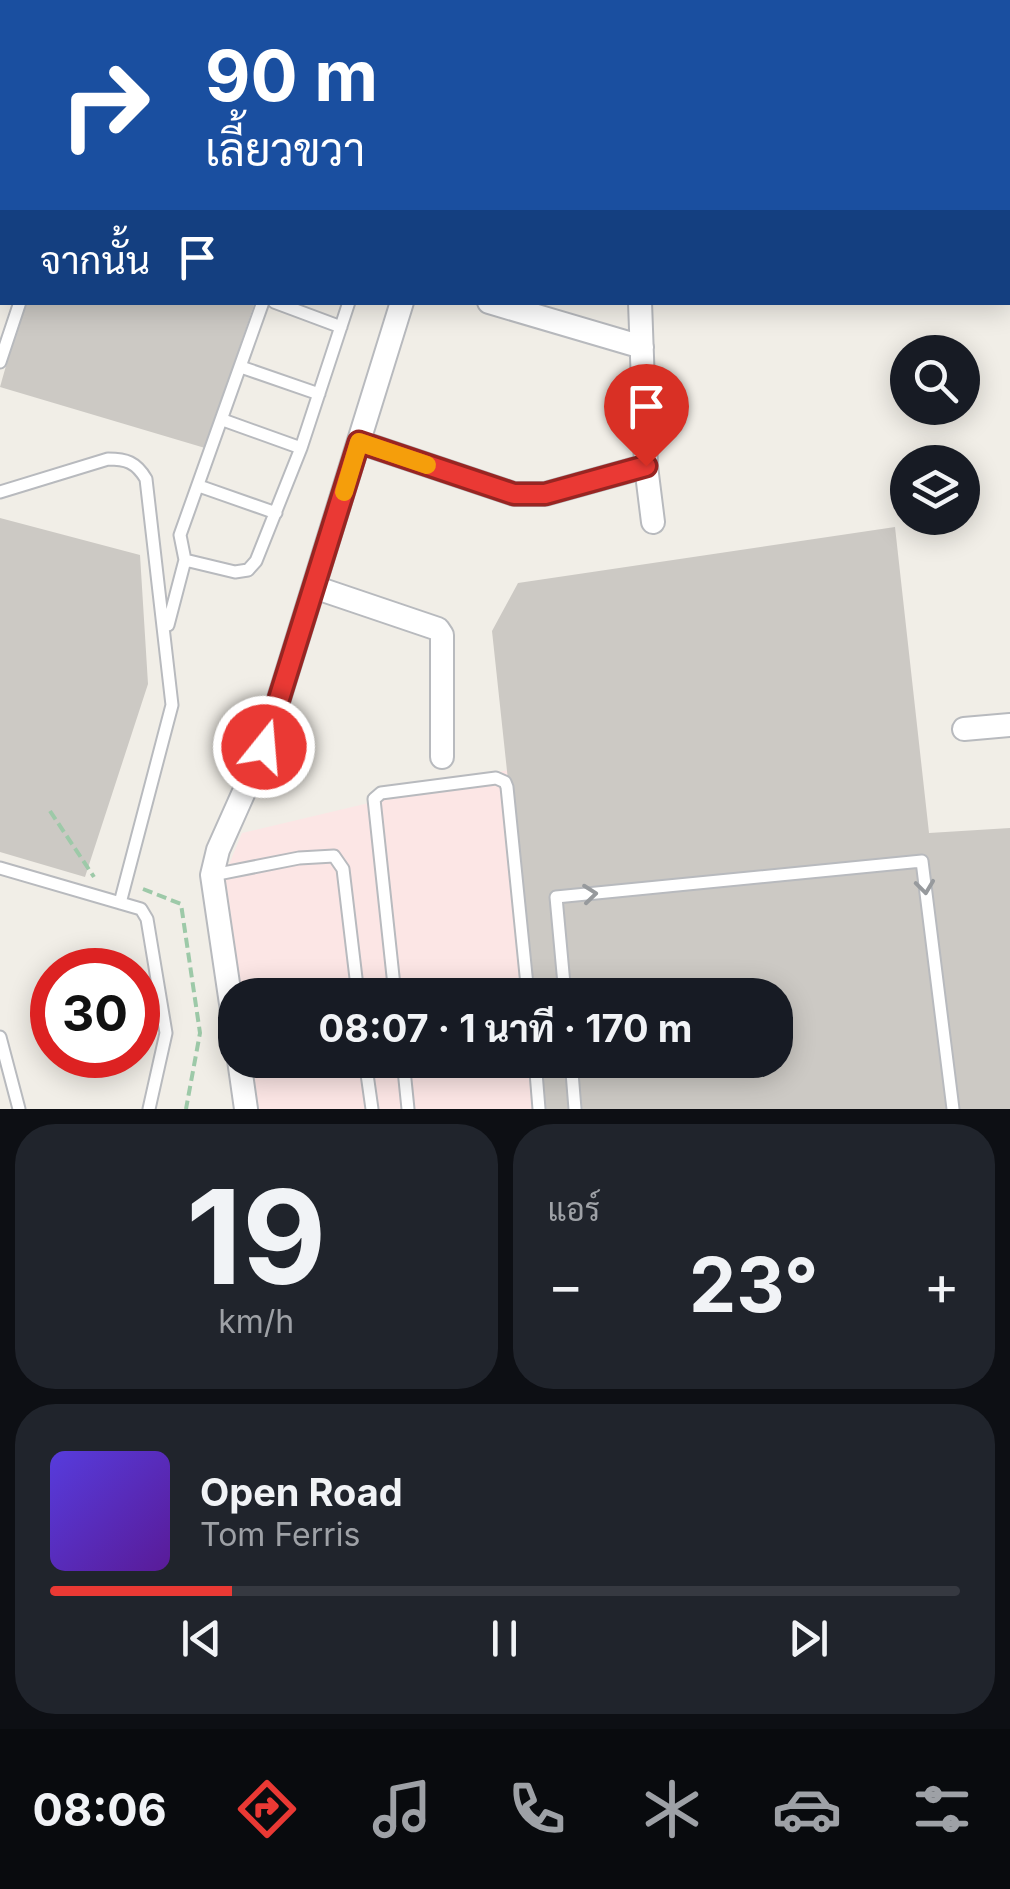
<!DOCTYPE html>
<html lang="th">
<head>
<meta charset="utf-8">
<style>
  :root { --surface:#171b24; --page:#20242c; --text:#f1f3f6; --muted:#9ea1a6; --line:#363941; --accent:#ea3934 }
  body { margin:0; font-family:Inter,Sarabun,sans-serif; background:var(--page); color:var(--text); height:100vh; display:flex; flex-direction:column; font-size:38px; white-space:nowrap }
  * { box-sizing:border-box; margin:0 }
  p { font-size:32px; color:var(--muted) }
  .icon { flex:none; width:55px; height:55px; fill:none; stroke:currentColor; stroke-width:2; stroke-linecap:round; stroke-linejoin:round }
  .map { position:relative; height:1109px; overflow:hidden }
  .drawer { display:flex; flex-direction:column; gap:15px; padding:15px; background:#0d0f14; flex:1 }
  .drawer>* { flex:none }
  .guide { position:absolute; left:0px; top:0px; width:1010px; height:305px; box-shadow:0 5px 25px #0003; background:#1a4fa0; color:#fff; overflow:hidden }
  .tools { position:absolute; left:890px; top:335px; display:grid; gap:20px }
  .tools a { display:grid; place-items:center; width:90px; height:90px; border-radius:50%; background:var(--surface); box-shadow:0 5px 25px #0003; font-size:50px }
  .speed { position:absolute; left:30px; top:948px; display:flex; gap:20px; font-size:50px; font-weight:700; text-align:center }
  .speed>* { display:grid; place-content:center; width:130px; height:130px; border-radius:50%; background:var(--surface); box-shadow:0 5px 25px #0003; line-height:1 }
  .speed .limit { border:15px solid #d22; background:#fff; color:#111 }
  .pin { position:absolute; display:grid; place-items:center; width:85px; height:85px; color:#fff; margin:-102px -42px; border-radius:50% 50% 50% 0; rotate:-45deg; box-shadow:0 0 10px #0007 }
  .pin .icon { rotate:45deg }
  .me { position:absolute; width:110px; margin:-55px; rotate:17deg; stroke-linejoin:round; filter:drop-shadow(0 0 8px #0008) }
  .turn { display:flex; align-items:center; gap:35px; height:210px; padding:0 40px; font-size:45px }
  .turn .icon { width:130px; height:130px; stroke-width:2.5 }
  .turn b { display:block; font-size:70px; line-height:85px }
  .then { display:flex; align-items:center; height:95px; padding:0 40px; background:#0003; gap:20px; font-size:38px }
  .big { font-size:75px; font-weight:700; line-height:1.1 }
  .drawer .tile { flex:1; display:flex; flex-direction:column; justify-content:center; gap:15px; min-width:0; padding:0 35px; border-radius:40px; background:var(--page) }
  .drawer .dial { align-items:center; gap:0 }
  .dial b { font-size:130px; line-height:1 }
  .song { display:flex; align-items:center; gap:30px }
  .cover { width:120px; height:120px; border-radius:15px; background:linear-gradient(135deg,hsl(250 70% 55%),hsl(270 70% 35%)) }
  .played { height:10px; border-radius:5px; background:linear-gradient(90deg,var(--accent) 20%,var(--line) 20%) }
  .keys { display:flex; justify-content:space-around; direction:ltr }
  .heat { display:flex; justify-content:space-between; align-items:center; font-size:55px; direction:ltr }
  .drawer .tiles { flex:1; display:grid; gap:15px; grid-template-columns:1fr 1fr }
  .tile:last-child { grid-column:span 2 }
  .trip { position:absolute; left:218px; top:978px; width:575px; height:100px; border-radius:40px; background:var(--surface); box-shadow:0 5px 25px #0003; font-weight:700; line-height:100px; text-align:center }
  .tabs { display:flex; height:160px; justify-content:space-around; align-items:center; background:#090b0e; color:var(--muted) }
  .tabs .icon { width:70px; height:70px }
  .tabs .on { color:var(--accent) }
  .tabs b { font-size:45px; color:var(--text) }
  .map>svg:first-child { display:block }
  .medical { fill:#fce6e5 }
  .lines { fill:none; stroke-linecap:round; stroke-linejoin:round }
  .canal { stroke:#a9deff; stroke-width:25 }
  .building { fill:#ccc9c4 }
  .lane-casing { stroke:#b8babe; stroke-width:15 }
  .street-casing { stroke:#b8babe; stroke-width:26 }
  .secondary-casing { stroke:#b9bcc1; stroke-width:36 }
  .path { stroke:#9dc9a8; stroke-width:4; stroke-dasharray:10 5; stroke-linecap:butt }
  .lane { stroke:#fff; stroke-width:11 }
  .street { stroke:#fff; stroke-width:22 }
  .secondary { stroke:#fff; stroke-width:32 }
  .oneway { stroke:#979a9d }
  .route-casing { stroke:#982522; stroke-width:25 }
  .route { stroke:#ea3934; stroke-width:18 }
  .slow { stroke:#f59e0b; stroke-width:18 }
</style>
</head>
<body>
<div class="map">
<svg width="1010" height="1109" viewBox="0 0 1010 1109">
  <rect width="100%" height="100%" fill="#f1eee7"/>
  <!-- medical -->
  <path class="medical" d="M508,770L531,995H242L225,874L242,833Z
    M252,1060H538L543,1109H259Z"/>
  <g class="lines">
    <!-- canal -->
    <path class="canal" d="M80,2L81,0
      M0,264L2,256"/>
  </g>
  <!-- building -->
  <path class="building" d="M24,302H255L205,448L0,387Z
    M0,518L140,555L148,684L85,877L0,852Z
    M895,527L929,833L1010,828V1109H543L538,1060H775V995H531L492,631L518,583Z"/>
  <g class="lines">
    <!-- lane casing -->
    <g class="lane-casing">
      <path id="lane" d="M302,0V2
        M0,213L2,214
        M274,302L341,327
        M0,362L20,302
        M241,367L319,394
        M223,420L301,448
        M199,486L276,513
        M0,492L108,459C126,459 136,462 146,479L172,705L120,903
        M185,560L180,535L263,302
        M168,625L185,560L235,572L248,570L256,561L301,448L349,302
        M0,868L141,909L147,919L166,1033L149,1109
        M213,875L299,858L334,856L343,869L358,995
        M395,995L374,799L381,793L496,778L505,782L507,787L528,995
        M565,995L556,897L922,861L953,1109
        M0,1037L19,1109
        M365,1060L372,1109
        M403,1060L408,1109
        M535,1060L539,1109
        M571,1060L575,1109"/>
    </g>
    <!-- street casing -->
    <g class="street-casing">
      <path id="street" d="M604,0L612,2
        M498,2L499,0
        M1008,32H1010
        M489,302L642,347
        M640,302L646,466L653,522
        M359,442L514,494H545L646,466
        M314,587L438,629L442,635V757
        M964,729L1010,725
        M235,1031L212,875L218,850L264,747L402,302
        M239,1060L246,1109"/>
    </g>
    <!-- secondary casing -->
    <g class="secondary-casing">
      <path id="secondary" d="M17,2L18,0
        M0,59L2,50"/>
    </g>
    <!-- path -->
    <path class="path" d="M50,811L94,877
      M143,889L181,904L200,1033L186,1109"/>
    <!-- lane -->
    <use href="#lane" class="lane"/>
    <!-- street -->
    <use href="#street" class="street"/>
    <!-- secondary -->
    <use href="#secondary" class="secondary"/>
  </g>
  <!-- one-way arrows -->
  <defs><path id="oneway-chevron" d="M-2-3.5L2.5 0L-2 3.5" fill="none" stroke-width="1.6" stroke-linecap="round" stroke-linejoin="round" transform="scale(2.5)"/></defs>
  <g class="oneway">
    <use href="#oneway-chevron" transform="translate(925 887) rotate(83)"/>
    <use href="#oneway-chevron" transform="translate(590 894) rotate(-6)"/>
  </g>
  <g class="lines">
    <!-- route casing -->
    <g class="route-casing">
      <path id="route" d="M264,747L359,442L514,494H545L646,466"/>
    </g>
    <!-- route -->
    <use href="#route" class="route"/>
    <!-- slow -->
    <path class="slow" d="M344,492L359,442L427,465"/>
  </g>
</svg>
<div class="tools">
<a><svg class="icon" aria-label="search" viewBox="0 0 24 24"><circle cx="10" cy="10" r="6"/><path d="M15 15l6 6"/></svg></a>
<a><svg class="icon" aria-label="layers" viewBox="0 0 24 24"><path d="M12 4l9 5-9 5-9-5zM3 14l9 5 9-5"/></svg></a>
</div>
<div class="speed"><div class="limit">30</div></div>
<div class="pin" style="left:646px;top:466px;background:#d93025"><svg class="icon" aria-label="arrive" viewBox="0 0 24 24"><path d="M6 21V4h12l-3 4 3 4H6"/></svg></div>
<svg class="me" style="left:264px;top:747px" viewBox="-20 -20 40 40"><circle r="17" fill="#ea3934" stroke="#fff" stroke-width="3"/><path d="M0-11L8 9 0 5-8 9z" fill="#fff"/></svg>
<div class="trip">08:07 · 1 นาที · 170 m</div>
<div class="guide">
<div class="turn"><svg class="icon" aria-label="right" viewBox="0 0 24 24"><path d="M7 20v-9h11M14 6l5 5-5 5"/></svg><div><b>90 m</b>เลี้ยวขวา</div></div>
<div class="then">จากนั้น<svg class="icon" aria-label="arrive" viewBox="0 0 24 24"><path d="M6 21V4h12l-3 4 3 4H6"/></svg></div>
</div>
</div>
<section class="drawer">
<div class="tiles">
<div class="tile dial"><b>19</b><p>km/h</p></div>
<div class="tile"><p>แอร์</p>
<div class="heat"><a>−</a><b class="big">23°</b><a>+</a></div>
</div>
<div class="tile">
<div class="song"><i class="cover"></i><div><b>Open Road</b><p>Tom Ferris</p></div></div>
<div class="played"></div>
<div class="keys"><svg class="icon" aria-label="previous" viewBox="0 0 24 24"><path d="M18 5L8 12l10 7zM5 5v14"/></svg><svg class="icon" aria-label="pause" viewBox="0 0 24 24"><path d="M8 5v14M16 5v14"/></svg><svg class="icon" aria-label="next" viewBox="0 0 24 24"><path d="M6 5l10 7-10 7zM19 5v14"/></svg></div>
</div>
</div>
</section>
<nav class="tabs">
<b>08:06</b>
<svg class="icon on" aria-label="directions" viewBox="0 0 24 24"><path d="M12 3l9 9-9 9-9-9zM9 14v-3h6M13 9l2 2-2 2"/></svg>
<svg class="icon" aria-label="music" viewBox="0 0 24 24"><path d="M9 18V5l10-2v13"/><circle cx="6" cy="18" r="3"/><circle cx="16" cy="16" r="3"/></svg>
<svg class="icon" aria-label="phone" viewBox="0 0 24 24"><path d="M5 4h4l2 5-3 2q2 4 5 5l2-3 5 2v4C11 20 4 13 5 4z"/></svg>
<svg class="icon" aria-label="climate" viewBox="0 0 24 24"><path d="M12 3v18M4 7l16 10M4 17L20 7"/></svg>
<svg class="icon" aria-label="car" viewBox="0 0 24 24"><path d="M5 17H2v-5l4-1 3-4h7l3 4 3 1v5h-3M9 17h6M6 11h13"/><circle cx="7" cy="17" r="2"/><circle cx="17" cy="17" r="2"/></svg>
<svg class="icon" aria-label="filters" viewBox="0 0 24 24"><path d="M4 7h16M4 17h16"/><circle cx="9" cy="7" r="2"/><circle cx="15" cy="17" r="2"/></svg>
</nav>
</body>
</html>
